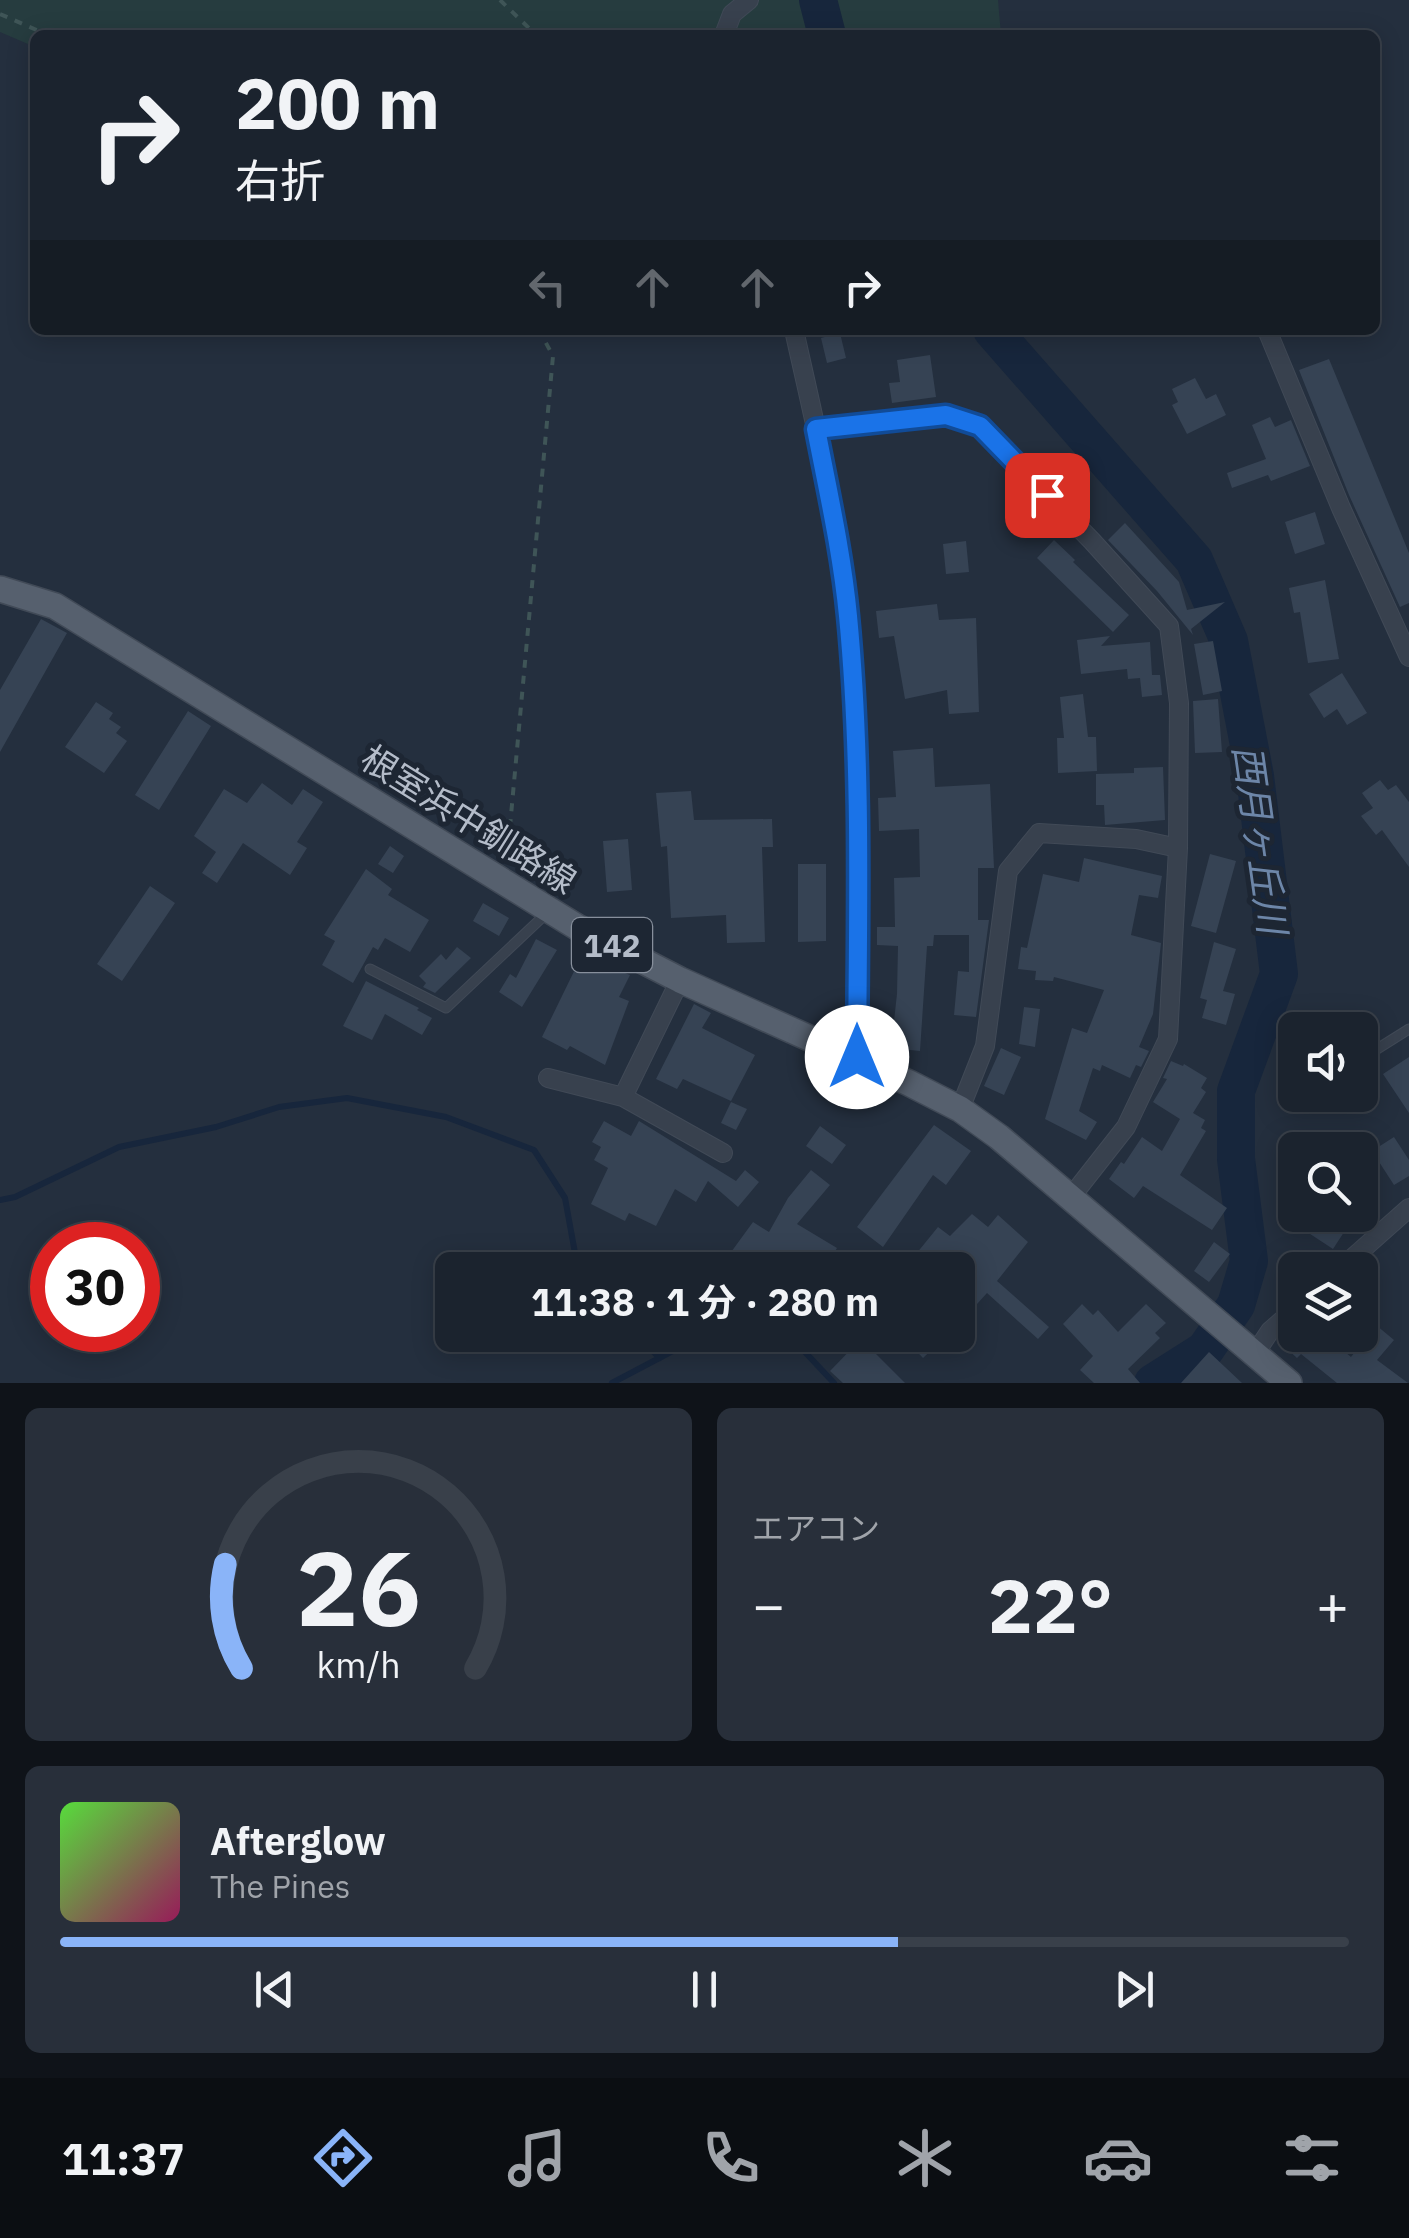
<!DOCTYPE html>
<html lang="ja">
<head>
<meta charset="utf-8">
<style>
  :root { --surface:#1b232e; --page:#282f3a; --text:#f1f3f6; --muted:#a0a4aa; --line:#39404a; --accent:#8ab4f8 }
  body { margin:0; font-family:"IBM Plex Sans","Noto Sans JP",sans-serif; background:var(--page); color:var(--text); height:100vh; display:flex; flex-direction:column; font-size:38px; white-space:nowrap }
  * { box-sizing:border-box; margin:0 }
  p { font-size:32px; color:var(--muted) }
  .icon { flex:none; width:55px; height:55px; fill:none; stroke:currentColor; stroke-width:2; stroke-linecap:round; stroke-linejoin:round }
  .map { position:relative; height:1383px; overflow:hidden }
  .drawer { display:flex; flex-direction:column; gap:25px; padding:25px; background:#0f1319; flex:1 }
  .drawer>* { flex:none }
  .hud { position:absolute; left:30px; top:30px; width:1350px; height:305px; border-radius:15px; box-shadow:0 5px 25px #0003,0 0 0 2px var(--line); background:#1b232e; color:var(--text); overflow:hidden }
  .buttons { position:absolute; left:1278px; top:1012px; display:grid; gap:20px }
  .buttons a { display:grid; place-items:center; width:100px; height:100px; border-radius:15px; background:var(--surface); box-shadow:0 5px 25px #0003,0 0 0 2px var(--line); font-size:50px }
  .speed { position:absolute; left:30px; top:1222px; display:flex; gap:20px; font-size:50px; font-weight:700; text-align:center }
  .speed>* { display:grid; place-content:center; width:130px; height:130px; border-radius:50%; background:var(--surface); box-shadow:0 5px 25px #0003,0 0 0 2px var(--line); line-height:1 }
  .speed .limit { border:15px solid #d22; background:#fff; color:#111 }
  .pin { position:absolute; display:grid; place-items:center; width:85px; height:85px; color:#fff; margin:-42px; border-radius:20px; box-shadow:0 5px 15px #0006 }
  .me { position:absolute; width:110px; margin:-55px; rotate:0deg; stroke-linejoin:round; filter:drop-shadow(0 0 8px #0008) }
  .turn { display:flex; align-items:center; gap:35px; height:210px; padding:0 40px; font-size:45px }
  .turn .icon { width:130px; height:130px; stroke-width:2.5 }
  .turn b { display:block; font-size:70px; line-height:85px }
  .lanes { display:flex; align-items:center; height:95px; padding:0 40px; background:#0003; justify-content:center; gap:50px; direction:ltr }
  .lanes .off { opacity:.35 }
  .big { font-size:75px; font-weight:700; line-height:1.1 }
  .drawer .widget { flex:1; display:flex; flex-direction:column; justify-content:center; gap:15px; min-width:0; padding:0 35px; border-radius:15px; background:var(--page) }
  .drawer .dial { align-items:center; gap:0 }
  .dial svg { height:260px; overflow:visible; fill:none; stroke:var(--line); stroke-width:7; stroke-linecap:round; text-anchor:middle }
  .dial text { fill:var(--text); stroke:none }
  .song { display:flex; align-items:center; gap:30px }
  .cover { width:120px; height:120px; border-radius:15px; background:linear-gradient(135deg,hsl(110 70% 55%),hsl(330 70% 35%)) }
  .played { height:10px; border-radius:5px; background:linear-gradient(90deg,var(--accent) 65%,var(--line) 65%) }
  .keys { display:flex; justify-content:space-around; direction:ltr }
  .heat { display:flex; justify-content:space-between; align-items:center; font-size:55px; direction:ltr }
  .drawer .tiles { flex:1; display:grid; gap:25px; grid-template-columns:1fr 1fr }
  .widget:last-child { grid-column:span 2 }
  .trip { position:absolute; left:435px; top:1252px; width:540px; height:100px; border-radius:15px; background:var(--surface); box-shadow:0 5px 25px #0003,0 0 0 2px var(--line); font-weight:700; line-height:100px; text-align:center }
  .menu { display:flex; height:160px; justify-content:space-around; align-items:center; background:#0b0e12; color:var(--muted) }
  .menu .icon { width:70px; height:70px }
  .menu .current { color:var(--accent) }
  .menu b { font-size:45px; color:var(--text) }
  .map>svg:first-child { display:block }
  .green { fill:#263c3f }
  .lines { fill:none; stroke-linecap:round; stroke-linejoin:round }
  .stream { stroke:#17263c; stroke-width:6 }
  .river { stroke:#17263c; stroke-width:38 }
  .building { fill:#364354 }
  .lane-casing { stroke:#414a57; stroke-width:11 }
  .street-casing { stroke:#414a57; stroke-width:20 }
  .primary-casing { stroke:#414a57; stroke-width:28 }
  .path { stroke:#3f5557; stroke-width:4; stroke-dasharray:8 8; stroke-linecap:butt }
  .lane { stroke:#38414e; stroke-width:9 }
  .street { stroke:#38414e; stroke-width:18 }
  .primary { stroke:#56606e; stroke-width:25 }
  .route-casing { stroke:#114b97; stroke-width:25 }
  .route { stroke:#1a73e8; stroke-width:18 }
  .labels { text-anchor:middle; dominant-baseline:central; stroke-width:10; stroke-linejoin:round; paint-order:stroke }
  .shield { fill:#1d2633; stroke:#878f9c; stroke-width:2.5 }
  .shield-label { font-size:32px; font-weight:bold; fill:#b4bcc9 }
  .street-label { font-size:35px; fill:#b4bcc9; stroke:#1d2633 }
  .water-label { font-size:38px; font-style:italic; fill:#6d86a8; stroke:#1d2633 }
</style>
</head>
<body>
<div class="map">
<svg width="1409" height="1383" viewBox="0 0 1409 1383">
  <rect width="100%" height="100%" fill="#242f3e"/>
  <!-- green -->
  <path class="green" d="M0,0H998L1001,35H35V47L0,32Z"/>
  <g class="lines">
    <!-- stream -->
    <path class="stream" d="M0,1200L15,1197L119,1147L216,1127L279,1107L347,1098L446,1117L534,1150L565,1198L577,1264L582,1270
      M636,1335L660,1358
      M789,1335L834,1383
      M612,1383L703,1335"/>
    <!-- river -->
    <path class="river" d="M818,0L827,35
      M992,330L1194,560L1229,641L1255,776L1279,974L1236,1091V1159L1249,1261L1236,1305L1205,1350L1153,1383"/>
  </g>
  <!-- building -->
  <path class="building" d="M840,333L846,358L827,363L821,338Z
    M930,355L936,397L892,403L889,383L900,382L897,360Z
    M1329,359L1409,553V603L1400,607L1349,495L1299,370Z
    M1195,378L1206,399L1216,394L1226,415L1187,434L1172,405L1178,402L1172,389Z
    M1270,417L1275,427L1291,420L1310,466L1271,481L1268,475L1232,488L1227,473L1266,459L1252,425Z
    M1315,512L1325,544L1295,554L1285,522Z
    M1125,523L1179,582L1187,610L1225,602L1191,629L1193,635L1157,591L1108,540Z
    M1054,540L1075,560L1073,562L1129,615L1113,632L1037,558Z
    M966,541L969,572L946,574L943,544Z
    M1325,580L1339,659L1308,663L1300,612L1294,613L1289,588Z
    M937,604L939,620L976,618L979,712L949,714L947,690L905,699L894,636L879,638L876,611Z
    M41,619L67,633L0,752V690Z
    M1110,636L1101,646L1150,642L1152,675H1160L1162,695L1142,697L1140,678L1128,679L1127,669L1081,674L1077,640Z
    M1213,641L1222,691L1203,695L1194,644Z
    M1342,673L1367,713L1347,725L1337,709L1324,718L1309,694Z
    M1083,694L1088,737H1096L1097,771L1058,773L1057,738H1064L1060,697Z
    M1218,699L1222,752L1195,753L1193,701Z
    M96,702L113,713L109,719L121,727L116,733L127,741L104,773L65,747Z
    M188,711L211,726L159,810L135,795Z
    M933,748L935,787L990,784L994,868H978V920H989L976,1017L954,1015L958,971L969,972V935H934L933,946H927L920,1051L891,1048L897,994L898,946L877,945V927H895L894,878L920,877L919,829L879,831L878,798L896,797L893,751Z
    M1163,767L1165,820L1105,825L1104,805H1096V774L1134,773V768Z
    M1380,780L1388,790L1396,785L1409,802V867L1382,830L1376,835L1361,816L1373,808L1362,793Z
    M262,783L292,805L303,789L323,802L297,842L307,848L290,875L243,843L217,883L202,873L216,852L194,836L224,789L247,803Z
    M691,791L694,820L772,819L773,847H762L765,942L727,943L726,915L671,918L667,846L661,847L656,793Z
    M628,839L632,890L607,892L603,841Z
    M390,846L404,856L393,873L378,864Z
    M1210,854L1236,861L1216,933L1191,926Z
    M1084,858L1162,876L1158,898L1139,895L1131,935L1161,943L1153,1014L1139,1047L1149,1051L1141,1067L1136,1065L1130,1078L1102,1065L1100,1071L1093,1068L1079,1111L1097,1122L1086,1140L1045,1119L1072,1028L1087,1033L1104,990L1054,977L1053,981L1035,980L1036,971L1018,969L1021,947L1027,948L1043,874L1079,882Z
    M798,864H826V941L798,942Z
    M366,869L392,889L388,895L429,920L410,952L385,938L378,950L373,947L353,983L322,965L335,941L324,935Z
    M150,886L175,903L122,981L97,964Z
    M483,903L509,918L499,936L473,921Z
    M536,939L557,950L522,1007L499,992L510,974L516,978Z
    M1214,942L1236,949L1223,991L1235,994L1226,1025L1202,1018L1207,1000L1200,998Z
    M457,947L471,958L435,993L423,987L426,983L419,976L441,954L446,960Z
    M582,955L630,975L619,997L629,1001L605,1065L570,1046L567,1050L542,1037Z
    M366,981L419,1008L417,1010L432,1018L422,1035L385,1014L372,1040L343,1026Z
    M694,1004L711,1013L702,1028L755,1055L731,1101L683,1079L677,1089L656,1079Z
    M1024,1007L1040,1009L1035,1047L1019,1044Z
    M1001,1048L1021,1057L1004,1095L984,1086Z
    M1409,1057V1113L1383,1074Z
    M1171,1061L1183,1066L1184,1064L1207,1078L1201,1088L1206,1092L1193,1113L1205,1120L1201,1128L1206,1131L1180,1175L1227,1208L1212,1230L1143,1186L1134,1198L1109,1179L1121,1162L1124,1164L1142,1137L1162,1151L1180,1119L1153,1102L1167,1079L1163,1078Z
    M731,1102L747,1109L736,1130L721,1123Z
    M604,1121L631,1136L639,1121L736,1181L745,1170L759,1182L738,1207L708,1181L696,1202L675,1189L656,1226L629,1213L625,1221L591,1204L608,1168L594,1160L601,1147L592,1142Z
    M934,1125L971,1151L946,1185L933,1175L883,1247L857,1227Z
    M820,1126L846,1145L832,1164L806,1146Z
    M1394,1137L1409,1160V1176L1394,1185L1372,1151Z
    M811,1170L830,1185L797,1224L837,1248L824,1270H718L753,1222L769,1232L788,1198Z
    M972,1214L988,1227L998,1215L1028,1242L997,1281L1049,1327L1038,1339L987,1293L958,1325V1270H903L938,1227L950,1236Z
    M1309,1215H1331L1348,1226L1333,1249L1301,1228Z
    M1214,1242L1230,1254L1209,1282L1194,1271Z
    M1082,1304L1093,1315L1098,1310L1118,1332L1146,1304L1166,1323L1155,1333L1160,1338L1128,1369L1140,1383H1094L1080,1370L1093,1356L1063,1324Z
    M1376,1325L1394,1340L1377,1360L1408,1383H1337L1301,1354L1297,1358L1284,1346L1293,1335H1312L1327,1349L1333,1342L1351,1357Z
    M901,1335H947L923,1358Z
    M861,1339L905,1383H843L830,1371Z
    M1209,1352L1242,1383H1181Z"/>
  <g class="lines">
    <!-- lane casing -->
    <g class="lane-casing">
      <path id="lane" d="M370,969L446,1008L549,911
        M1366,1056L1409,1029"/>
    </g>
    <!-- street casing -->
    <g class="street-casing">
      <path id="street" d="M724,35L732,14L749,0
        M794,330C815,424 838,519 848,615C863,761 858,910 857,1057
        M1267,330L1341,508L1409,657
        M816,429L946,415L980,426L1092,541L1169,626L1179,703L1178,848L1168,1039L1126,1127L1071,1197
        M548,1078L623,1097L723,1153
        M623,1097L680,980
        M960,1109L985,1046L1008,871L1039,833L1136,839L1178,848
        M1339,1270L1409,1208
        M1254,1355L1270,1331L1295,1309"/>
    </g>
    <!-- primary casing -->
    <g class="primary-casing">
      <path id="primary" d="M0,589L55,606L577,927L680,980L909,1083L960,1109L999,1137L1289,1383"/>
    </g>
    <!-- path -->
    <path class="path" d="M500,0L533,32L540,35
      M0,14L48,35
      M507,859L553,356L539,330"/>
    <!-- lane -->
    <use href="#lane" class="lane"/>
    <!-- street -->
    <use href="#street" class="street"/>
    <!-- primary -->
    <use href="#primary" class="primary"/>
  </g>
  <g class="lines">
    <!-- route casing -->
    <g class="route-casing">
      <path id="route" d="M857,1057C858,911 862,762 848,616C842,553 828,491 816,429L946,415L980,426L1047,495"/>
    </g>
    <!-- route -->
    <use href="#route" class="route"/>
  </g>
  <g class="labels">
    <!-- shield labels -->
    <rect class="shield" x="572" y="918" width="80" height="54" rx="8"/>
    <g class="shield-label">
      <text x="612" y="945">142</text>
    </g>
    <!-- street labels -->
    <g class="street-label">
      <text transform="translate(469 819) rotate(32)">根室浜中釧路線</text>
    </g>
    <!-- water labels -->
    <g class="water-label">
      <text transform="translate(1261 839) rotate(82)">西月ヶ丘川</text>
    </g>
  </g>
</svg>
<div class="buttons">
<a><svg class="icon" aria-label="sound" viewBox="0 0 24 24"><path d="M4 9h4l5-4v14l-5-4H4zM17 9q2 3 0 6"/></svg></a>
<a><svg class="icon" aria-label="search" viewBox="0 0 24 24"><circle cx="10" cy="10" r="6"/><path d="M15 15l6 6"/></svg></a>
<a><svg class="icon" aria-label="layers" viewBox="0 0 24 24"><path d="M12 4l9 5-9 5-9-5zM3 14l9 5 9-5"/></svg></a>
</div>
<div class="speed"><div class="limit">30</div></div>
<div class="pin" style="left:1047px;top:495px;background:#d93025"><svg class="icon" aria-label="arrive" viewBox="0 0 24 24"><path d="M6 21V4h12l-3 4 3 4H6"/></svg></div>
<svg class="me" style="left:857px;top:1057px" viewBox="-20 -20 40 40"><circle r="19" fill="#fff"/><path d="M0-13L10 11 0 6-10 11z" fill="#1a73e8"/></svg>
<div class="trip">11:38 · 1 分 · 280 m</div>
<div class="hud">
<div class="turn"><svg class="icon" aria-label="right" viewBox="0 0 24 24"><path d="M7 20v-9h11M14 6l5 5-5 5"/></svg><div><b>200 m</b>右折</div></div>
<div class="lanes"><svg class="icon off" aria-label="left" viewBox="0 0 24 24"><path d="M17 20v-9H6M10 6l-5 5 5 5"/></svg><svg class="icon off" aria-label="ahead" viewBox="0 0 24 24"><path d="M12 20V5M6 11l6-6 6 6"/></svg><svg class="icon off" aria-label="ahead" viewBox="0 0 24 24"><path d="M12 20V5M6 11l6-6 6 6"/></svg><svg class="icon" aria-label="right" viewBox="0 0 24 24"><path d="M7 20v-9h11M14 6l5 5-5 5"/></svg></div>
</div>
</div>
<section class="drawer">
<div class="tiles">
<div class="widget dial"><svg viewBox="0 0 100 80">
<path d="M14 69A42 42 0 1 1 86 69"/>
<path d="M14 69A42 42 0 0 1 9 37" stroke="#8ab4f8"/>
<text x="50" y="56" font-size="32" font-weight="700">26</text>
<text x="50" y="72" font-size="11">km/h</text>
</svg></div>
<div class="widget"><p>エアコン</p>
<div class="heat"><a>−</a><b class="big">22°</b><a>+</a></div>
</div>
<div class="widget">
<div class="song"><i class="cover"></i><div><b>Afterglow</b><p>The Pines</p></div></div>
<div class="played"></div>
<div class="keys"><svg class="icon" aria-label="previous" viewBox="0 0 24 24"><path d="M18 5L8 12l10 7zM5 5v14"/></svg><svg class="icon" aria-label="pause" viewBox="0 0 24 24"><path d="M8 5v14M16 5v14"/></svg><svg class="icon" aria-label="next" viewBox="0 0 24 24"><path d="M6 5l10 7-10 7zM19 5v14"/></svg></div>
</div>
</div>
</section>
<nav class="menu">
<b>11:37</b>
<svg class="icon current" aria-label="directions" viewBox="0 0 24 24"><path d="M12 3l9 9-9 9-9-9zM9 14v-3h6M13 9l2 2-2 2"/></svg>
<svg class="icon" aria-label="music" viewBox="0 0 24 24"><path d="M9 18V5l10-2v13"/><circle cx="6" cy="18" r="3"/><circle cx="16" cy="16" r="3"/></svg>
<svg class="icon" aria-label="phone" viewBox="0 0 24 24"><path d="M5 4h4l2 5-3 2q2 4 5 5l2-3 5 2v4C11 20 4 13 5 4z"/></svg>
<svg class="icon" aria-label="climate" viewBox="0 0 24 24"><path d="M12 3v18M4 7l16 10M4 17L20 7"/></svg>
<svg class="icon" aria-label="car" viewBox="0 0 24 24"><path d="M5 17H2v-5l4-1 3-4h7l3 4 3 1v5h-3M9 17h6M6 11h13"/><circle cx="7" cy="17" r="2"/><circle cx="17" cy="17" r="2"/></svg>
<svg class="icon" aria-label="filters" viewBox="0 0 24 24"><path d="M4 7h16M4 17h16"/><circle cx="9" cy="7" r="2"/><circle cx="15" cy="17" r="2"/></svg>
</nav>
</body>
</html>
